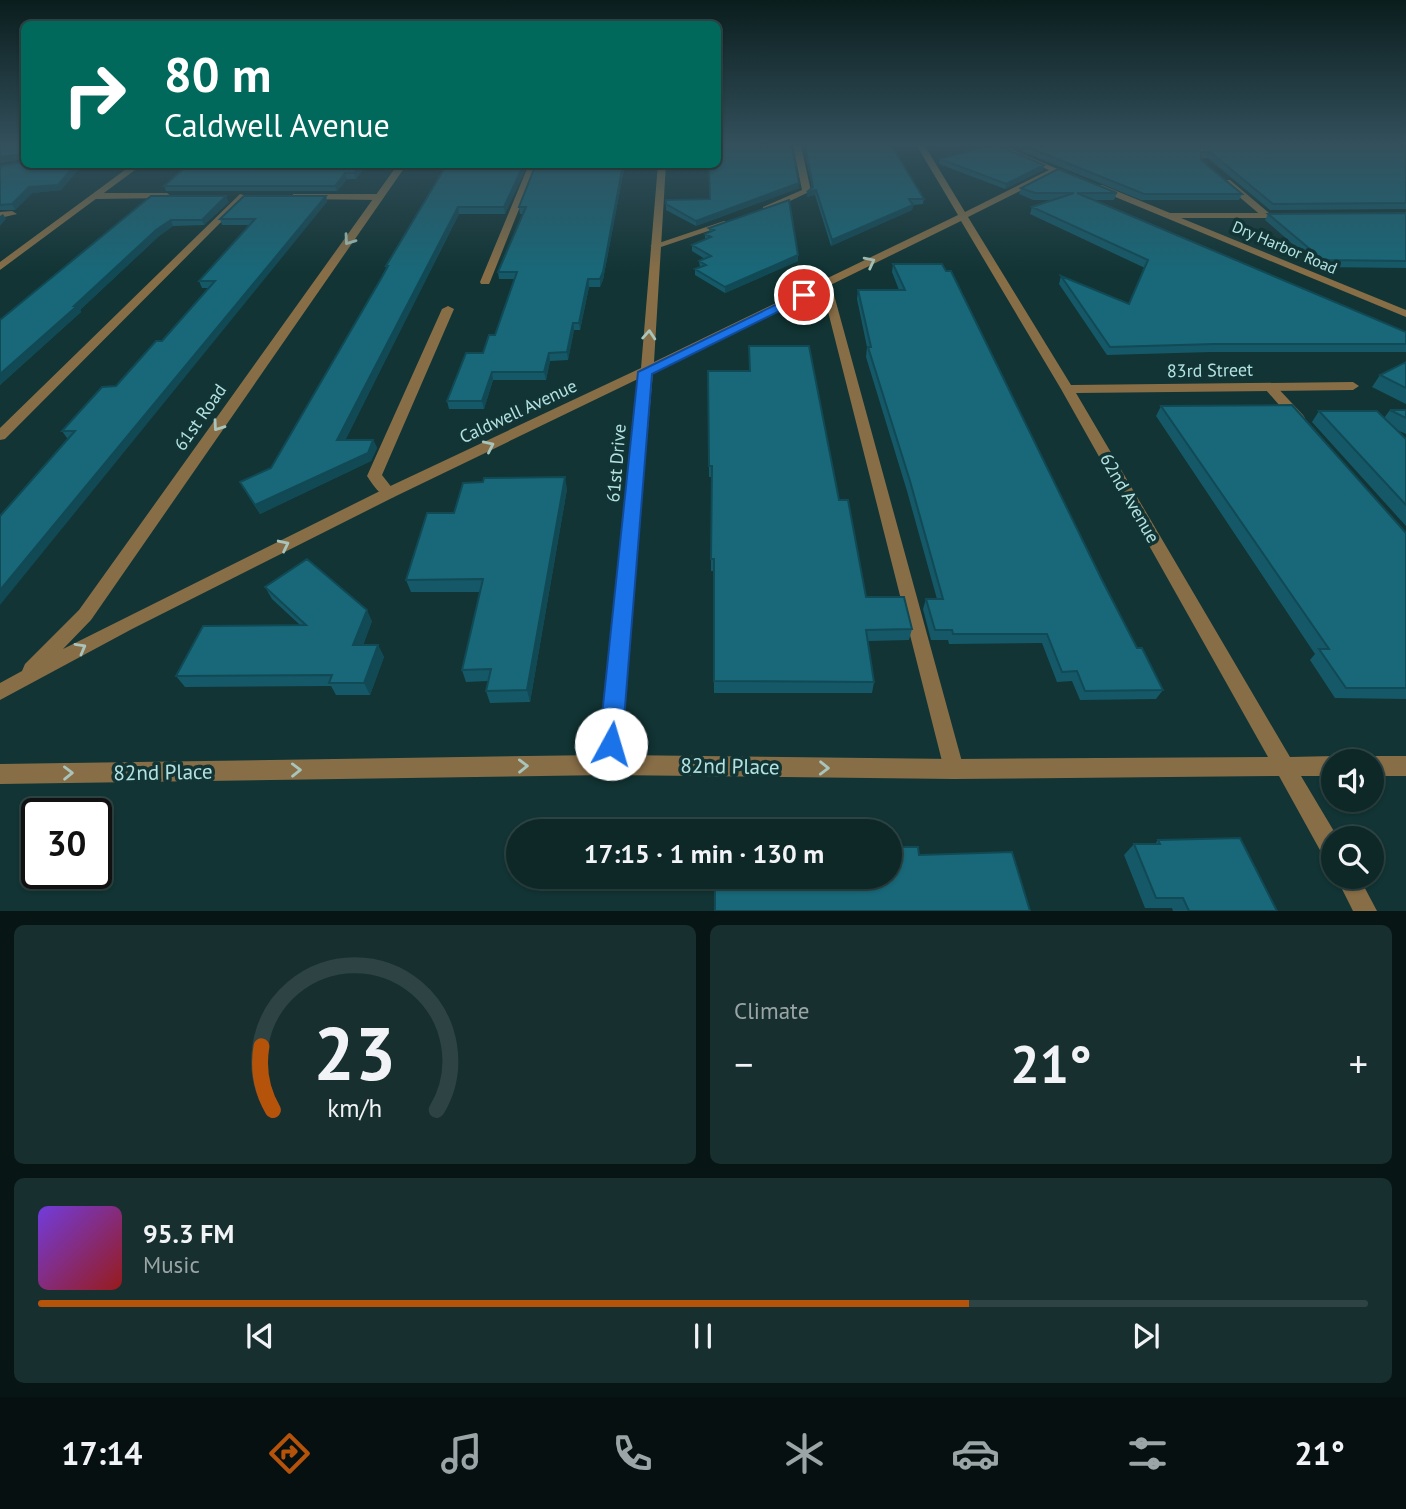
<!DOCTYPE html>
<html lang="en">
<head>
<meta charset="utf-8">
<style>
  :root { --surface:#0e2727; --page:#172f2f; --text:#f1f3f6; --muted:#9ba5a7; --line:#2e4444; --accent:#b45309 }
  body { margin:0; font-family:"PT Sans",sans-serif; background:var(--page); color:var(--text); height:100vh; display:flex; flex-direction:column; font-size:26px; white-space:nowrap }
  * { box-sizing:border-box; margin:0 }
  p { font-size:23px; color:var(--muted) }
  .icon { flex:none; width:38px; height:38px; fill:none; stroke:currentColor; stroke-width:2; stroke-linecap:round; stroke-linejoin:round }
  .map { position:relative; height:911px; overflow:hidden }
  .drawer { display:flex; flex-direction:column; gap:14px; padding:14px; background:#081515; flex:1 }
  .drawer>* { flex:none }
  .top-card { position:absolute; left:21px; top:21px; width:700px; height:147px; border-radius:10px; box-shadow:0 2px 5px #0004,0 0 0 2px var(--line); background:#00695c; color:#fff; overflow:hidden }
  .buttons { position:absolute; left:1321px; top:749px; display:grid; gap:14px }
  .buttons a { display:grid; place-items:center; width:63px; height:63px; border-radius:50%; background:var(--surface); box-shadow:0 2px 5px #0004,0 0 0 2px var(--line); font-size:35px }
  .speed { position:absolute; left:21px; top:798px; display:flex; gap:14px; font-size:35px; font-weight:700; text-align:center }
  .speed>* { display:grid; place-content:center; width:91px; height:91px; border-radius:50%; background:var(--surface); box-shadow:0 2px 5px #0004,0 0 0 2px var(--line); line-height:1 }
  .speed .limit { border:4px solid #111; border-radius:10px; background:#fff; color:#111 }
  .pin { position:absolute; display:grid; place-items:center; width:60px; height:60px; color:#fff; margin:-30px; border:4px solid #fff; border-radius:50%; box-shadow:0 2px 7px #0007 }
  .me { position:absolute; width:77px; margin:-38px; rotate:6deg; stroke-linejoin:round; filter:drop-shadow(0 0 5px #0008) }
  .turn { display:flex; align-items:center; gap:24px; height:147px; padding:0 28px; font-size:32px }
  .turn .icon { width:91px; height:91px; stroke-width:2.5 }
  .turn b { display:block; font-size:49px; line-height:60px }
  .big { font-size:52px; font-weight:800; line-height:1.1 }
  .drawer .card { flex:1; display:flex; flex-direction:column; justify-content:center; gap:10px; min-width:0; padding:0 24px; border-radius:10px; background:var(--page) }
  .drawer .dial { align-items:center; gap:0 }
  .dial svg { height:182px; overflow:visible; fill:none; stroke:var(--line); stroke-width:7; stroke-linecap:round; text-anchor:middle }
  .dial text { fill:var(--text); stroke:none }
  .song { display:flex; align-items:center; gap:21px }
  .cover { width:84px; height:84px; border-radius:10px; background:linear-gradient(135deg,hsl(260 70% 55%),hsl(0 70% 35%)) }
  .played { height:7px; border-radius:4px; background:linear-gradient(90deg,var(--accent) 70%,var(--line) 70%) }
  .keys { display:flex; justify-content:space-around; direction:ltr }
  .heat { display:flex; justify-content:space-between; align-items:center; font-size:38px; direction:ltr }
  .drawer .tiles { flex:1; display:grid; gap:14px; grid-template-columns:1fr 1fr }
  .card:last-child { grid-column:span 2 }
  .trip { position:absolute; left:506px; top:819px; width:396px; height:70px; border-radius:35px; background:var(--surface); box-shadow:0 2px 5px #0004,0 0 0 2px var(--line); font-weight:800; line-height:70px; text-align:center }
  .menu { display:flex; height:112px; justify-content:space-around; align-items:center; background:#061010; color:var(--muted) }
  .menu .icon { width:49px; height:49px }
  .menu .active { color:var(--accent) }
  .menu b { font-size:32px; color:var(--text) }
  .map>svg:first-child { display:block }
  .lines { fill:none; stroke-linecap:round; stroke-linejoin:round }
  .lane { fill:#886e47; fill-rule:evenodd }
  .street { fill:#886e47; fill-rule:evenodd }
  .wall { fill:#155968 }
  .shaded-wall { fill:#114955 }
  .building { fill:#186879; stroke:#114955; stroke-width:2 }
  .oneway { stroke:#a9c5bb }
  .route { fill:#1a73e8; stroke:#114b97; stroke-width:2 }
  .labels { text-anchor:middle; dominant-baseline:central; stroke-width:7; stroke-linejoin:round; paint-order:stroke }
  .far-street-label { font-size:16px; fill:#b4e2e2; stroke:#123434 }
  .street-label { font-size:18px; fill:#b4e2e2; stroke:#123434 }
  .near-street-label { font-size:21px; fill:#b4e2e2; stroke:#123434 }
</style>
</head>
<body>
<div class="map">
<svg width="1406" height="911" viewBox="0 0 1406 911">
  <rect width="100%" height="100%" fill="#123434"/>
  <g class="lines">
    <!-- lane -->
    <path class="lane" d="M793,146H801L811,191L769,211H763V207L802,190Z
      M529,164H537L490,282L489,284H481L480,282Z
      M1224,180H1230L1269,213V217H1263L1224,184Z
      M167,193L171,196L170,198L95,199L91,196L95,193Z
      M240,194L247,196L5,439L0,440V428Z
      M293,194H380L384,197L380,200L296,199L293,198Z
      M0,212L12,211L17,214L0,218Z
      M724,221L732,223L658,248L650,246Z
      M826,281L831,284L964,769L961,776L954,779L947,776L944,769L821,284Z
      M448,306L454,309L382,475L396,493L394,497C382,500 373,485 367,476L442,309Z
      M1270,383L1274,384L1303,415L1305,418L1303,421H1293L1266,390L1264,387Z"/>
    <!-- street -->
    <path class="street" d="M917,146H925L965,212L1049,170L993,146H1003L1065,172L1061,175L1056,173L968,217L1071,385L1353,382L1359,386L1353,390L1076,393L1290,757L1334,756L1341,759L1342,761H1334V776H1301L1338,838H1334V864L1326,861L1279,776L954,779L608,775L0,784V764L599,755L640,378L394,497L132,629L0,700V683L22,671L25,664L79,610L398,164H407L91,620L63,649L384,489L641,368L658,164H666L654,362L958,215ZM961,221L1061,389L1268,757L954,759L619,755L653,372Z
      M133,164H143L0,270V262Z
      M1096,185H1102L1170,213H1289V217L1286,218H1181L1406,310V317L1096,189Z
      M1372,756H1406V776H1372V761H1364Z
      M1336,877H1359L1377,911H1353Z"/>
  </g>
  <!-- wall -->
  <path class="wall" d="M804,146H892L924,199L923,204L913,205L912,210L831,246L815,195L807,197L812,188Z
    M1009,146H1406V209L1270,210L1208,158H1201V160L1242,194L1239,200H1141Z
    M940,159L1044,165L1043,170L1005,189L939,164Z
    M24,164H83L61,190L32,193L15,210H0V166Z
    M189,164H367L356,179H347L337,191H166L164,186Z
    M447,164H528L505,214H459L345,440H373L377,448L371,461L260,514L240,482L271,468L382,277L386,269V266Z
    M536,164H625L603,280L600,287H589L580,330H574L568,360L550,361L546,380H493L484,409H449L447,401L483,353L495,335L514,279H499L498,272L523,214H520L519,207Z
    M799,183V188L696,226L666,210V200L710,199Z
    M1021,188L1117,193L1114,200H1094L1406,332V352H1211L1107,355L1059,284L1061,276L1129,304L1145,268L1030,214L1032,207L1053,200H1033L1019,194Z
    M151,196L229,202L204,225L173,226L159,236L80,310L81,312L0,385V320Z
    M326,196L327,202L69,438H67L62,431L116,386L162,341L209,288H202L199,281L250,225H222L220,219Z
    M1406,213V268L1319,267L1265,220L1268,214Z
    M709,228L798,261L725,293L695,275V269L700,267L699,261L705,259L692,251V245L705,239V234L709,232Z
    M893,264L1102,580L1137,648L1163,690L1156,699L1080,700L1072,681L1057,682L1042,643L949,644L948,640H931L923,609L926,599H937L907,491L866,357L867,347L857,299L858,290H899L892,272Z
    M749,346L839,500L866,597L912,629L909,640L868,641L874,682L872,693H714L713,571H711V477H709L708,371H749Z
    M1406,362V404L1372,387L1380,375Z
    M1161,406L1406,533V699L1335,698L1310,660L1315,654L1156,416Z
    M1390,410H1406V434L1397,430L1406,439V526L1312,422L1319,411L1384,418Z
    M567,489L530,702L490,703L486,691L488,681L466,682L462,670L480,592H411L406,580L454,513Z
    M265,587L372,621L363,645H378L384,657L370,695H336L331,686L185,687L176,676L300,625L272,599Z
    M1158,840L1277,911H1173L1172,908H1145L1124,855L1134,844H1155Z"/>
  <!-- shaded-wall -->
  <path class="shaded-wall" d="M21,154L24,159L0,163V157Z
    M76,164H83L61,190L32,193L15,210L12,204L29,187Z
    M361,164H367L356,179L354,173Z
    M524,164H528L505,214L504,207Z
    M623,164H625L603,280L600,287V279Z
    M1044,165L1043,170L1005,189L1006,184Z
    M345,173L347,179L337,191L335,186Z
    M799,183V188L696,226V221Z
    M816,190L815,195L807,197V192Z
    M226,196L229,202L204,225L202,220Z
    M326,196L327,202L0,605V590Z
    M913,205L912,210L831,246L832,240Z
    M458,207L459,214L341,449L337,440Z
    M3,214L6,219L0,226V216Z
    M171,220L173,226L159,236L80,310L81,312L0,385V374L156,230Z
    M798,255V261L725,293V287Z
    M588,279L589,287L580,330L579,323Z
    M573,323L574,330L568,360L567,352Z
    M549,353L550,361L546,380L544,372Z
    M492,372L493,380L484,409L482,401Z
    M373,440L377,448L371,461L260,514L255,505Z
    M565,477L567,489L530,702L527,690Z
    M367,610L372,621L359,657L353,645Z
    M378,645L384,657L370,695L364,683Z"/>
  <!-- building -->
  <path class="building" d="M0,146H24V156L21,154L0,157Z
    M718,146H792L799,183L696,221L666,204V200L710,199L709,164H718Z
    M805,146H892L924,199H909L913,205L832,240L816,190L807,192L813,187Z
    M986,146H999L1044,165L1006,184L940,159Z
    M1025,146H1406V203L1273,204L1210,152H1201V160L1242,194H1144Z
    M24,162V164H76L58,185L29,187L12,204L0,205V166Z
    M189,164H361L354,173H345L335,186H164Z
    M447,164H524L504,207H458L337,440H373L368,453L255,505L240,482L271,468L382,277L388,266H386Z
    M536,164H623L603,272L600,279H588L579,323H573L567,352L549,353L544,372H492L482,401H447L466,353H483L489,335H495L517,272H498L526,207H519Z
    M1058,169L1117,193H1077L1406,332V344H1215L1110,347L1061,276L1129,304L1148,260L1032,207L1074,193H1035L1021,188Z
    M151,196H226L202,220H171L156,230L74,306H77L0,374V320Z
    M244,196H326L0,590V516L75,431H62L102,387L116,386L156,341H162L215,281H199L255,219H220Z
    M789,200L798,255L725,287L695,269L706,265L699,261L711,256L692,245L711,237L705,234L714,230L709,228Z
    M1406,213V261L1323,260L1268,214Z
    M893,264H942L946,271H951L1102,580L1137,648H1142L1163,690L1085,691L1077,671L1062,672L1047,634H953L952,630H935L926,599H943L910,481L868,347H871L858,290H905Z
    M749,346H809L839,500H848L866,597H904L912,629L866,630L874,682L714,681V559H711L712,466H709L708,371H750Z
    M1406,362V388L1380,375Z
    M1292,405L1406,533V688H1346L1319,649H1329L1161,406Z
    M1390,410H1406V418Z
    M1319,411H1377L1406,439V505Z
    M565,477L527,690L486,691L491,669L462,670L483,579L406,580L427,513H454L463,483L483,482L484,478Z
    M307,559L367,610L353,645H378L364,683H329L332,675L176,676L203,626L306,625L265,587Z
    M1240,838L1277,911H1189L1183,898H1156L1134,844H1160L1158,840Z
    M889,847H918L919,855L1012,852L1030,911H715V877H889Z"/>
  <!-- one-way arrows -->
  <defs><path id="oneway-chevron" d="M-2-3.5L2.5 0L-2 3.5" fill="none" stroke-width="1.6" stroke-linecap="round" stroke-linejoin="round" transform="scale(1.75)"/></defs>
  <g class="oneway">
    <use href="#oneway-chevron" transform="translate(349 240) rotate(125)"/>
    <use href="#oneway-chevron" transform="translate(870 262) rotate(-27)"/>
    <use href="#oneway-chevron" transform="translate(649 335) rotate(-86)"/>
    <use href="#oneway-chevron" transform="translate(218 426) rotate(125)"/>
    <use href="#oneway-chevron" transform="translate(489 446) rotate(-25)"/>
    <use href="#oneway-chevron" transform="translate(284 545) rotate(-26)"/>
    <use href="#oneway-chevron" transform="translate(81 648) rotate(-29)"/>
    <use href="#oneway-chevron" transform="translate(523 766) rotate(-1)"/>
    <use href="#oneway-chevron" transform="translate(824 768) rotate(1)"/>
    <use href="#oneway-chevron" transform="translate(296 770) rotate(-1)"/>
    <use href="#oneway-chevron" transform="translate(68 773) rotate(-1)"/>
  </g>
  <!-- sky -->
  <linearGradient id="sky" x2="0" y2="1"><stop stop-color="#0a1d1d"/><stop offset="0.53" stop-color="#33505c"/><stop offset="1" stop-color="#33505c" stop-opacity="0"/></linearGradient>
  <rect width="1406" height="273" fill="url(#sky)"/>
  <!-- route -->
  <path class="route" d="M804,291L808,292V297L652,374L622,744L619,752L611,755L603,752L599,744L638,372Z"/>
  <g class="labels">
    <!-- far-street labels -->
    <g class="far-street-label">
      <text transform="translate(1285 247) rotate(23)">Dry Harbor Road</text>
    </g>
    <!-- street labels -->
    <g class="street-label">
      <text transform="translate(1210 370) rotate(-1)">83rd Street</text>
      <text transform="translate(518 411) rotate(-25)">Caldwell Avenue</text>
      <text transform="translate(200 417) rotate(-55)">61st Road</text>
      <text transform="translate(616 463) rotate(-85)">61st Drive</text>
      <text transform="translate(1130 498) rotate(60)">62nd Avenue</text>
    </g>
    <!-- near-street labels -->
    <g class="near-street-label">
      <text transform="translate(730 766) rotate(1)">82nd Place</text>
      <text transform="translate(163 772) rotate(-1)">82nd Place</text>
    </g>
  </g>
</svg>
<div class="buttons">
<a><svg class="icon" aria-label="sound" viewBox="0 0 24 24"><path d="M4 9h4l5-4v14l-5-4H4zM17 9q2 3 0 6"/></svg></a>
<a><svg class="icon" aria-label="search" viewBox="0 0 24 24"><circle cx="10" cy="10" r="6"/><path d="M15 15l6 6"/></svg></a>
</div>
<div class="speed"><div class="limit">30</div></div>
<div class="pin" style="left:804px;top:295px;background:#d93025"><svg class="icon" aria-label="arrive" viewBox="0 0 24 24"><path d="M6 21V4h12l-3 4 3 4H6"/></svg></div>
<svg class="me" style="left:611px;top:744px" viewBox="-20 -20 40 40"><circle r="19" fill="#fff"/><path d="M0-13L10 11 0 6-10 11z" fill="#1a73e8"/></svg>
<div class="trip">17:15 · 1 min · 130 m</div>
<div class="top-card">
<div class="turn"><svg class="icon" aria-label="right" viewBox="0 0 24 24"><path d="M7 20v-9h11M14 6l5 5-5 5"/></svg><div><b>80 m</b>Caldwell Avenue</div></div>
</div>
</div>
<section class="drawer">
<div class="tiles">
<div class="card dial"><svg viewBox="0 0 100 80">
<path d="M14 69A42 42 0 1 1 86 69"/>
<path d="M14 69A42 42 0 0 1 9 41" stroke="#b45309"/>
<text x="50" y="56" font-size="32" font-weight="700">23</text>
<text x="50" y="72" font-size="11">km/h</text>
</svg></div>
<div class="card"><p>Climate</p>
<div class="heat"><a>−</a><b class="big">21°</b><a>+</a></div>
</div>
<div class="card">
<div class="song"><i class="cover"></i><div><b>95.3 FM</b><p>Music</p></div></div>
<div class="played"></div>
<div class="keys"><svg class="icon" aria-label="previous" viewBox="0 0 24 24"><path d="M18 5L8 12l10 7zM5 5v14"/></svg><svg class="icon" aria-label="pause" viewBox="0 0 24 24"><path d="M8 5v14M16 5v14"/></svg><svg class="icon" aria-label="next" viewBox="0 0 24 24"><path d="M6 5l10 7-10 7zM19 5v14"/></svg></div>
</div>
</div>
</section>
<nav class="menu">
<b>17:14</b>
<svg class="icon active" aria-label="directions" viewBox="0 0 24 24"><path d="M12 3l9 9-9 9-9-9zM9 14v-3h6M13 9l2 2-2 2"/></svg>
<svg class="icon" aria-label="music" viewBox="0 0 24 24"><path d="M9 18V5l10-2v13"/><circle cx="6" cy="18" r="3"/><circle cx="16" cy="16" r="3"/></svg>
<svg class="icon" aria-label="phone" viewBox="0 0 24 24"><path d="M5 4h4l2 5-3 2q2 4 5 5l2-3 5 2v4C11 20 4 13 5 4z"/></svg>
<svg class="icon" aria-label="climate" viewBox="0 0 24 24"><path d="M12 3v18M4 7l16 10M4 17L20 7"/></svg>
<svg class="icon" aria-label="car" viewBox="0 0 24 24"><path d="M5 17H2v-5l4-1 3-4h7l3 4 3 1v5h-3M9 17h6M6 11h13"/><circle cx="7" cy="17" r="2"/><circle cx="17" cy="17" r="2"/></svg>
<svg class="icon" aria-label="filters" viewBox="0 0 24 24"><path d="M4 7h16M4 17h16"/><circle cx="9" cy="7" r="2"/><circle cx="15" cy="17" r="2"/></svg>
<b>21°</b>
</nav>
</body>
</html>
